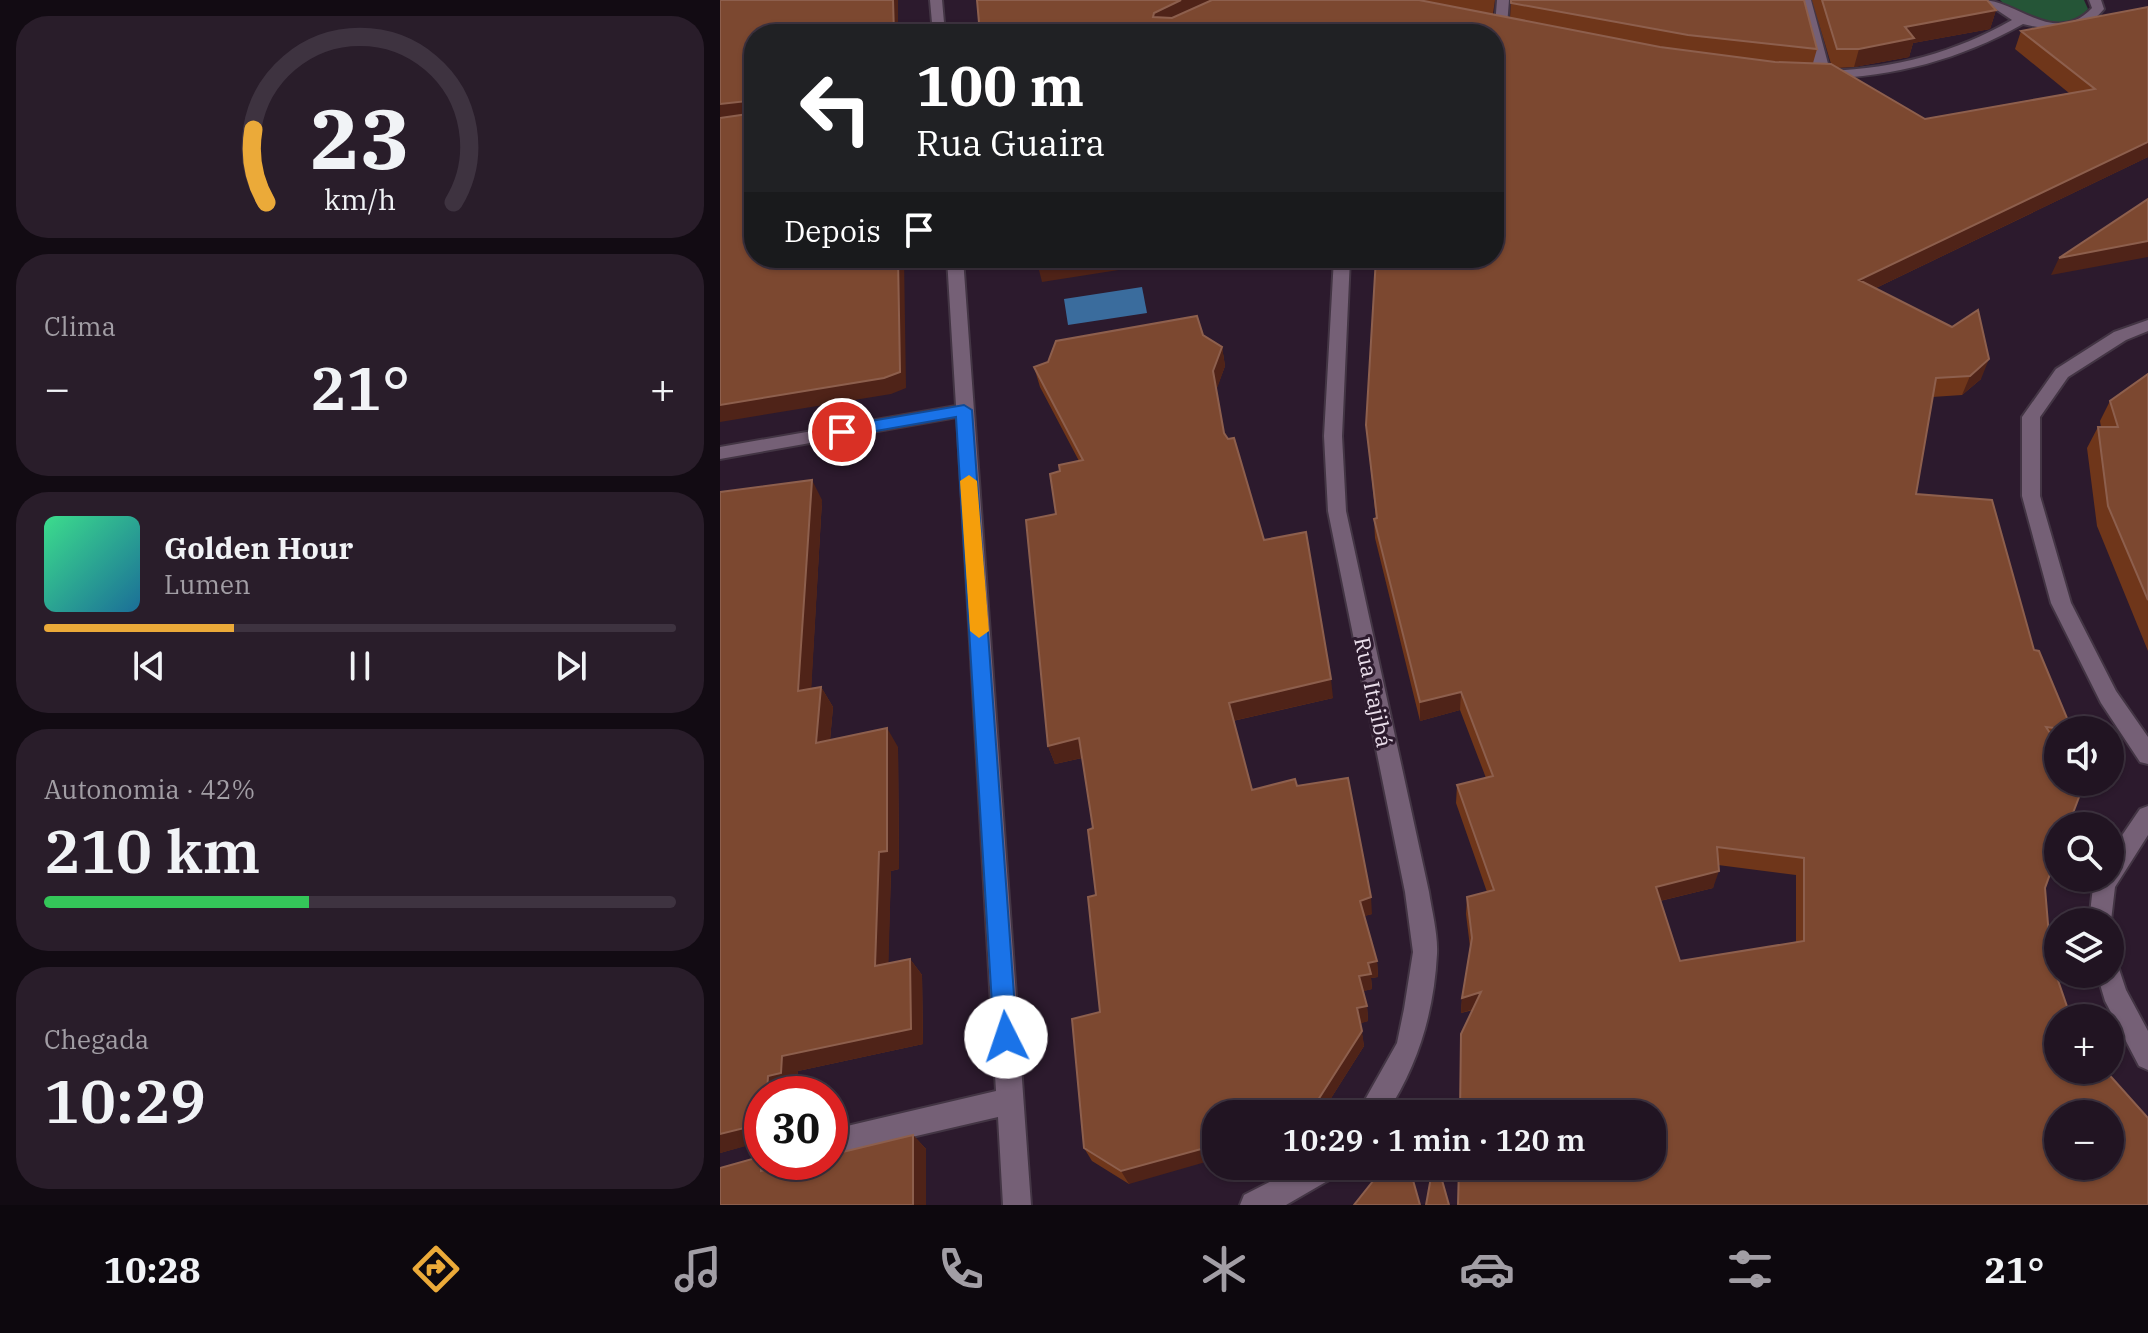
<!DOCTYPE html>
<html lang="pt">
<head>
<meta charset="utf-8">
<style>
  :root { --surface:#211422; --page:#291d2a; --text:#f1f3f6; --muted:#a29ea5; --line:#3e3340; --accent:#ebaa39 }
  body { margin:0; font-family:"IBM Plex Serif",serif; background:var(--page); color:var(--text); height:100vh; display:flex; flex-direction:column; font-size:30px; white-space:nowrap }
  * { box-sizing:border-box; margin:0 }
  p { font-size:26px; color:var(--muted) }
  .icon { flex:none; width:44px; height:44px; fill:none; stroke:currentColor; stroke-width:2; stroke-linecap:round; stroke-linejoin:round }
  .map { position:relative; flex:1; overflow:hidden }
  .panel { display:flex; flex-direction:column; gap:16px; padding:16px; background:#120b13; width:720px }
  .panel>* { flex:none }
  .banner { position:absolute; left:24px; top:24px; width:760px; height:244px; border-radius:32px; box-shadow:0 2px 6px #0004,0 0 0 2px var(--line); background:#202124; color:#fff; overflow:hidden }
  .buttons { position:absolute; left:1324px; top:716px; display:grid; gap:16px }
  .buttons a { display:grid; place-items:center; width:80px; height:80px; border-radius:50%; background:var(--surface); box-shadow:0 2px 6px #0004,0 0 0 2px var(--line); font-size:40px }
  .speed { position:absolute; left:24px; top:1076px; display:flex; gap:16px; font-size:40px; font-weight:700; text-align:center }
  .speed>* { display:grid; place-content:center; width:104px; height:104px; border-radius:50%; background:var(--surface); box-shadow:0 2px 6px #0004,0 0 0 2px var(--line); line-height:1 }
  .speed .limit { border:12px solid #d22; background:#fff; color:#111 }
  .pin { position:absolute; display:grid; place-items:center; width:68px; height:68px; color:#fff; margin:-34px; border:4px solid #fff; border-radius:50%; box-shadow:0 2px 8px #0007 }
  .me { position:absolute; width:88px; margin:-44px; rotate:356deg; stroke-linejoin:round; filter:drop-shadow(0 0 6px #0008) }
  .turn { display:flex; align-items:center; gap:28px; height:168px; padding:0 40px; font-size:36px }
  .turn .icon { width:104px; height:104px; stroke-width:2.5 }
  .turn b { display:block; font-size:56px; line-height:68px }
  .then { display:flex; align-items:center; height:76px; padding:0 40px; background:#0003; gap:16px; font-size:30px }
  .big { font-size:60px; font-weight:600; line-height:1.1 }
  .panel .tile { flex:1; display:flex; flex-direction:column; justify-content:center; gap:12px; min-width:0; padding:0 28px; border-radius:32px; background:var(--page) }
  .panel .dial { align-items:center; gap:0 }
  .dial svg { height:208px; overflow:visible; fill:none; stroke:var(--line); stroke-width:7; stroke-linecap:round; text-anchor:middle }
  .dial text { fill:var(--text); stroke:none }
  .song { display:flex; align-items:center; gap:24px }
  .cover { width:96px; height:96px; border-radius:12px; background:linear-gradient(135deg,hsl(150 70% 55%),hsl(200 70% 35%)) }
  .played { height:8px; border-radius:4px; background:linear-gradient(90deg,var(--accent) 30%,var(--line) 30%) }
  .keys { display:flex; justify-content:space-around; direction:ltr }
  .heat { display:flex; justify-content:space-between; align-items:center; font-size:44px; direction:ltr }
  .charge { height:12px; border-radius:6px; background:linear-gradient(90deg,#34c759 42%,var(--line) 0) }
  .trip { position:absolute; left:482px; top:1100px; width:464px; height:80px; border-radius:32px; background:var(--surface); box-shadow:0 2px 6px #0004,0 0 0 2px var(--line); font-weight:600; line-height:80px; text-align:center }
  .tab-bar { display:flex; height:128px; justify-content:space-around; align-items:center; background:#0d080e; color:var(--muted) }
  .tab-bar .icon { width:56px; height:56px }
  .tab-bar .on { color:var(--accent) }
  .tab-bar b { font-size:36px; color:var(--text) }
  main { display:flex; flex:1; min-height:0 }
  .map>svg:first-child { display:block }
  .green { fill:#255537 }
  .water { fill:#3a6c9d }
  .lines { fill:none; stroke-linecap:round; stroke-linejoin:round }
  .street-casing { stroke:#433544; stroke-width:4 }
  .street { fill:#756076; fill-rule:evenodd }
  .wall { fill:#6f361a; fill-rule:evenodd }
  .shaded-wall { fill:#4f2318 }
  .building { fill:#7c4830; stroke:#8d5f4d; stroke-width:2; fill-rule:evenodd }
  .route { fill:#1a73e8; stroke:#114b97; stroke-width:2 }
  .slow { fill:#f59e0b }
  .labels { text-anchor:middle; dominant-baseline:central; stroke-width:6; stroke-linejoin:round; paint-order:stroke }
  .street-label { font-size:22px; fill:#e9ddea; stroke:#2c1a2d }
</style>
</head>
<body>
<main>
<section class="panel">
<div class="tile dial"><svg viewBox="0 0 100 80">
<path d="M14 69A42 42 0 1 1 86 69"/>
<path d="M14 69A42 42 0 0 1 9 41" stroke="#ebaa39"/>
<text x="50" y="56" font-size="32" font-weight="700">23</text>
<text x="50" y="72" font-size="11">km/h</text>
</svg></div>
<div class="tile"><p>Clima</p>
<div class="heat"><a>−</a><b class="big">21°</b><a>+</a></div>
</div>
<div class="tile">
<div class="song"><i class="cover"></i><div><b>Golden Hour</b><p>Lumen</p></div></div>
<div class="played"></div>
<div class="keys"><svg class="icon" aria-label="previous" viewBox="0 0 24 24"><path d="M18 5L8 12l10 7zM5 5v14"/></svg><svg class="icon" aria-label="pause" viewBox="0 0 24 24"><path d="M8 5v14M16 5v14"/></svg><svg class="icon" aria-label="next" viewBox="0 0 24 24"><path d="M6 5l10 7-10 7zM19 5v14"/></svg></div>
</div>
<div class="tile"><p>Autonomia · 42%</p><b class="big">210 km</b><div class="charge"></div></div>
<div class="tile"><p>Chegada</p><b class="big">10:29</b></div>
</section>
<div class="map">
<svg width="1428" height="1205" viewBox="0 0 1428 1205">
  <rect width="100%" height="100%" fill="#2c1a2d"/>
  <!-- green -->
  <path class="green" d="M1280,0H1364L1368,9C1349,34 1298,20 1280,0Z"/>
  <!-- water -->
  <path class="water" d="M422,287L427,313L348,325L344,299Z"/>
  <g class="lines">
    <!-- street casing -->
    <g class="street-casing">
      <path id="street" d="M210,0H222L225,34H213Z
        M777,0H789L787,26L781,30L775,26Z
        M1079,0H1091L1110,71C1176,68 1234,53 1292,20L1262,0C1297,0 1335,47 1372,8L1369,0H1381L1384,9C1363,35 1333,31 1303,24C1239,60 1176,76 1103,79L1096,75Z
        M227,258H243L311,1205H283L278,1117L110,1156V1130L276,1091L237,417L0,459V447L236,406Z
        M614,258H630L622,436L626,511L709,892C712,912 718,934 717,954C714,1012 698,1066 666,1114H637L677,1043L684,1009L693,952L685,892L608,511L604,436Z
        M1428,320V331L1406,340L1348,377L1320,417V496L1351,603L1396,691L1428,737V764L1420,762L1381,703L1331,603L1302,496V417L1336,369L1394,332Z
        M1428,806V835L1395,887L1390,929V922H1369L1374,878H1390V853L1420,809Z
        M1390,963L1398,966L1406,990L1428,1031V1070L1419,1066L1385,1001L1377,974H1390Z
        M581,1166H620L616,1176L566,1205H520L524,1195Z"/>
    </g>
    <!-- street -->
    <use href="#street" class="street"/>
  </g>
  <!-- wall -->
  <path class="wall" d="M257,0H775L773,14L790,18L791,0L1097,49L1093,63L1111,64L1092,0H1267L1276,10L1270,29L1193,43L1189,57L1134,67L1117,68L1205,119L1349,93L1295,49L1301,31L1428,7V157L1156,288L1261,379L1242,395L1212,397L1196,494L1314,650L1352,730H1338V782L1325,888L1331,960L753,1010L741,1013L742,998L750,947L746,914L747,897L767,892L736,803L737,785L766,778L740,710L700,721L655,538L654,519H656L646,425L774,34ZM998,865L1076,875V942L960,961L940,901L993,888Z
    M483,335L502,347L505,366L496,390L504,433L544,540L613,698L513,721L532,790L577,786L652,914L644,916L657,961L658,977L651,978L652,989L643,991L647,1006L648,1021L640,1023L644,1046L601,1114H496L409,1184L372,1161L364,1148L380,1012L373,828L362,758L335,764L328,746L336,514L340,471L359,461L320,387L314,367L328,362Z
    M1428,374V651L1377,526L1367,448L1378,427H1381L1380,421L1390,401Z
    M102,500L91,688L101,687L113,707L110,740L178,747L179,869L171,871L168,963L190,959L202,975L203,1044L78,1071L76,1088L64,1091V1094H42V1162H59V1167L193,1135L206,1149L0,1205L36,1158L38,1154L28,1145L0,1153Z"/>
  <!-- shaded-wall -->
  <path class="shaded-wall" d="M173,0H178V34H174Z
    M461,0H501L437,31L433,17L434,13Z
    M1276,10L1270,29L1193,43L1189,57L1134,67L1139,49L1185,27Z
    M27,101L34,116L0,121V104Z
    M1428,142V157L1133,299L1139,280Z
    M1428,241V257L1331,275L1339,258Z
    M178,258H184L186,388L171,394L0,422V405Z
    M345,258H422L424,266L322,282L317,262Z
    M502,347L505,366L496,391L493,371Z
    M1269,359L1261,379L1242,395L1250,376Z
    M92,480L102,500L90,711L78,691Z
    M611,679L613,698L512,721L509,703Z
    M101,687L113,707L108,762L96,743Z
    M741,692L740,710L700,721V702Z
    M167,728L178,747L179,869L171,871L168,983L155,966L159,852Z
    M359,738L366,757L335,764L328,746Z
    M999,871L993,888L931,903L936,887Z
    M651,897L652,914L641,917L640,901Z
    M190,959L202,975L203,1044L78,1071L76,1088L64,1091V1094H47L48,1076L62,1056Z
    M657,961L658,977L651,978L652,989L640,992L639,976L648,963Z
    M761,992L760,1007L741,1013L742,998Z
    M647,1006L648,1021L639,1024L637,1008Z
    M642,1031L644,1046L601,1114H589Z
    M24,1128L41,1142L0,1153V1134Z
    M193,1135L206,1149V1205H193Z
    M496,1145V1159L409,1184L401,1171Z
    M42,1162H59L58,1184L41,1171Z"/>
  <!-- building -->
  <path class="building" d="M0,0H173L174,34H34V258H178L180,372L164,378L0,405V118L28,114L30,112L27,101L0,104Z
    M257,0H461L434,13L433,17L452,18L492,0H699L940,47L1055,62L1111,64L1205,119L1375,89L1301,31L1428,7V142L1139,280L1232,327L1258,310L1269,359L1250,376L1216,378L1196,494L1272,500L1314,650L1319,651L1352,730L1326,727L1338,745V782H1363L1364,784L1348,826H1338V852L1325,888L1331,960L1351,1018H1338V1070H1385L1428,1118V1205H738L739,1166H932V1114H740L741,1034L761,992L742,998L752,938L747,897L774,890L737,785L773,776L741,692L700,702L654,519L657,518L646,425L656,258H774V34H260ZM997,847L1084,858V941L960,961L936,887L999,871ZM1338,1114H1390V1166H1338Z
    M791,0H1084L1097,49L968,35L791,3Z
    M1102,0H1267L1276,10L1185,27L1194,38L1139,49H1117Z
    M1428,199V241L1339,258Z
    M316,258H345L317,262Z
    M477,316L483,335L502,347L493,371L504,433L508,439L514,438L544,540L586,532L611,679L509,703L532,790L575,779L577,786L628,778L651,897L640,901L657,961L648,963L651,974L639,976L647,1006L637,1008L642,1031L589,1114H496V1145L401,1171L364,1148L352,1019L380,1012L368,897L376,895L368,830L373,828L359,738L328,746L306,520L336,514L330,474L340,471L339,465L363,460L314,367L328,362L336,341Z
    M1428,374V600L1388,506L1378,427H1398L1390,401Z
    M92,480L78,691L101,687L96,743L167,728V851L159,852L155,966L190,959L191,1029L62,1056L61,1073L48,1076L47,1094H42L41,1171L79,1162H110V1155L193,1135V1205H0V1168L36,1158L40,1149L37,1145H28V1131L24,1128L0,1134V492Z
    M665,1166H674L675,1172L678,1166H689L700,1205H634Z
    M713,1166H718L729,1205H706Z"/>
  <!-- route -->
  <path class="route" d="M244,405L252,410L297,1037L294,1045L286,1049L277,1045L274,1037L236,417L122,437L114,432L122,426Z"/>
  <!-- slow -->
  <path class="slow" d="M249,475L257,481L269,631L259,638L250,631L240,481Z"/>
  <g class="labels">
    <!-- street labels -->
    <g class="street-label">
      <text transform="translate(654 692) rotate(78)">Rua Itajibá</text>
    </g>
  </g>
</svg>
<div class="buttons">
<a><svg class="icon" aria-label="sound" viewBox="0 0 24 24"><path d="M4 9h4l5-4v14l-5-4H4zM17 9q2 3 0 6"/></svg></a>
<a><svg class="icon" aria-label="search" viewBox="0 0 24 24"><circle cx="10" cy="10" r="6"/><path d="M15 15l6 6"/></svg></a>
<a><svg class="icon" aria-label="layers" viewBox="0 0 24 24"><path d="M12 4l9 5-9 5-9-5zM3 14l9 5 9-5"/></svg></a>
<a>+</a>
<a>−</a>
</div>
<div class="speed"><div class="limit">30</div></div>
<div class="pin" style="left:122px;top:432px;background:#d93025"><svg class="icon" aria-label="arrive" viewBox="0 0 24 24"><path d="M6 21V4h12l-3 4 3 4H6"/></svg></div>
<svg class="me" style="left:286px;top:1037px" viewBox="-20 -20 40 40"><circle r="19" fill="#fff"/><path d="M0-13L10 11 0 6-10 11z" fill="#1a73e8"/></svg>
<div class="trip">10:29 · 1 min · 120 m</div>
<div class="banner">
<div class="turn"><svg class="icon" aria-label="left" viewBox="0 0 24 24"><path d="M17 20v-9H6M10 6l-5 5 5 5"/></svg><div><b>100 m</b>Rua Guaira</div></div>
<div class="then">Depois<svg class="icon" aria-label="arrive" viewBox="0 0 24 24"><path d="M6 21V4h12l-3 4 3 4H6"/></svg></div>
</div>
</div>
</main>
<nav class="tab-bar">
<b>10:28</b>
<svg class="icon on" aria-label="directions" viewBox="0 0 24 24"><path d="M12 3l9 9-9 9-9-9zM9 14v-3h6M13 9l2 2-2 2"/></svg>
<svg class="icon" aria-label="music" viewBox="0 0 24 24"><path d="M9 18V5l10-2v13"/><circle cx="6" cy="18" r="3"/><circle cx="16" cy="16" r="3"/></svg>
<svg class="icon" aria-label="phone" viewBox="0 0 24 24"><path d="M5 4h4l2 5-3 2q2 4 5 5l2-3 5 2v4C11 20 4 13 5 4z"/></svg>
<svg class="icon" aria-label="climate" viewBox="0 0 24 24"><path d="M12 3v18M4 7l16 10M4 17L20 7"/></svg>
<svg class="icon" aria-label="car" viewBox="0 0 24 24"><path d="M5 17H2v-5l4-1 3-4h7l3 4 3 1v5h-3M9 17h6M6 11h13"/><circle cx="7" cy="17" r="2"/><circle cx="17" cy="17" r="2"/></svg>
<svg class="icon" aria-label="filters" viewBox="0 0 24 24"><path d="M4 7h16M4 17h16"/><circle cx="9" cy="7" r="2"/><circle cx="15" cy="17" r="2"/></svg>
<b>21°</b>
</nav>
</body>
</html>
